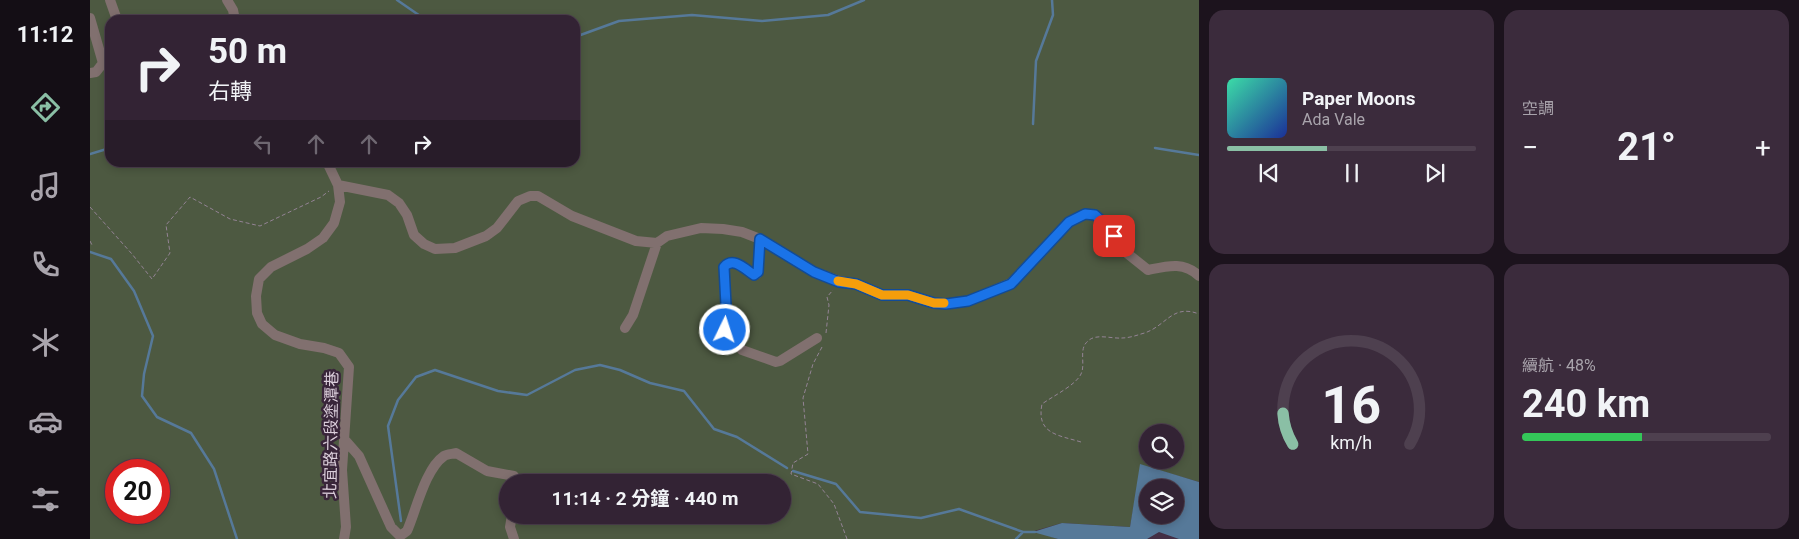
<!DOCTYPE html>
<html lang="zh-TW">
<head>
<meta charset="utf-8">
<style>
  :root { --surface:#332334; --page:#3b2b3c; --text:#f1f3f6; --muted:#a9a4ac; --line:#4e404f; --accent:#8abfa5 }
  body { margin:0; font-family:Roboto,"Noto Sans TC",sans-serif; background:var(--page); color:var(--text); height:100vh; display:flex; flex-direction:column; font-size:19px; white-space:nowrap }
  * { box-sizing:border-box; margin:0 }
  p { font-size:16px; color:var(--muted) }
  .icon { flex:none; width:28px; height:28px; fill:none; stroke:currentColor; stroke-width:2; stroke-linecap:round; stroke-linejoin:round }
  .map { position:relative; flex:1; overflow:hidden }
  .details { display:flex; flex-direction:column; gap:10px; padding:10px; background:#1c131d; width:600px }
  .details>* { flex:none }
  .hud { position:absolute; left:15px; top:15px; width:475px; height:152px; border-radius:15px; box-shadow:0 2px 8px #0003,0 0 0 1px var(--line); background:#332334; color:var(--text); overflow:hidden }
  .fabs { position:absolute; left:1049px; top:424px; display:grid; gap:10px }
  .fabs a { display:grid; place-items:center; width:45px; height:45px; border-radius:50%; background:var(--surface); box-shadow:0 2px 8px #0003,0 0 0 1px var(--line); font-size:25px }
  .speed { position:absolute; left:15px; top:459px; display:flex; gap:10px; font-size:25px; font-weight:700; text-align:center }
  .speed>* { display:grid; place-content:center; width:65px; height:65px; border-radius:50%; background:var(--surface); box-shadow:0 2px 8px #0003,0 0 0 1px var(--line); line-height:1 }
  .speed .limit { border:8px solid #d22; background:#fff; color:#111 }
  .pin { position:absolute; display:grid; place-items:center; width:42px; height:42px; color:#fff; margin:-21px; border-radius:10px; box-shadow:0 2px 8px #0006 }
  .me { position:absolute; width:55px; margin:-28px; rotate:4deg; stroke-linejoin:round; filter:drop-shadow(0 0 4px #0008) }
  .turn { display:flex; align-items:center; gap:18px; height:105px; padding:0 20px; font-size:22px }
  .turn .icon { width:65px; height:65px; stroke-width:2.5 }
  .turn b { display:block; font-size:35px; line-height:42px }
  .lanes { display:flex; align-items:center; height:48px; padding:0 20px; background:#0003; justify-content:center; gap:25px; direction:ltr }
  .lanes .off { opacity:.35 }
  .big { font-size:38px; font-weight:700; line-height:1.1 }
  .details .widget { flex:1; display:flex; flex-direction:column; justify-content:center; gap:8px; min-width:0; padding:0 18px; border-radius:15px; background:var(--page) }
  .details .dial { align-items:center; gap:0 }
  .dial svg { height:130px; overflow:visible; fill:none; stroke:var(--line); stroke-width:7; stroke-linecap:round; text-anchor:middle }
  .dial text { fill:var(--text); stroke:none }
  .song { display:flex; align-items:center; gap:15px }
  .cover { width:60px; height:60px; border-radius:8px; background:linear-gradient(135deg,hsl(160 70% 55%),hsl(230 70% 35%)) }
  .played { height:5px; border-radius:2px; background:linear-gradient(90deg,var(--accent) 40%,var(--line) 40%) }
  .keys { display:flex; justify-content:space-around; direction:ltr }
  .heat { display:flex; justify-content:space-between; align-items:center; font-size:28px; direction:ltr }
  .charge { height:8px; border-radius:4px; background:linear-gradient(90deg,#34c759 48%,var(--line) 0) }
  .details .tiles { flex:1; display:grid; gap:10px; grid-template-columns:repeat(2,1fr) }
  .trip { position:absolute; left:409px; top:474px; width:292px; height:50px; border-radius:25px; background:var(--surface); box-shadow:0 2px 8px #0003,0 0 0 1px var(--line); font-weight:700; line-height:50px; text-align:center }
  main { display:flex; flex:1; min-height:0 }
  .tabs { display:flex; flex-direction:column; width:90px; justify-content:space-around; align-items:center; background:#140e15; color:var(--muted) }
  .tabs .icon { width:35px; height:35px }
  .tabs .active { color:var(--accent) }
  .tabs b { font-size:22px; color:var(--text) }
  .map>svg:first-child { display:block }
  .green { fill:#4d5941; fill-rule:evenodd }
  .water { fill:#567999; fill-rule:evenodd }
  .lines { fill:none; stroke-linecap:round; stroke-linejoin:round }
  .stream { stroke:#567999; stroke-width:2.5 }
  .path { stroke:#938394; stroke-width:1; stroke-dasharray:4 2.5; stroke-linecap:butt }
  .minor { stroke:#81706f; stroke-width:10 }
  .route-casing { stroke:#114b97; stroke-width:12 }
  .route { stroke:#1a73e8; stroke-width:9 }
  .slow { stroke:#f59e0b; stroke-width:9 }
  .labels { text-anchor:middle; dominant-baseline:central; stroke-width:5; stroke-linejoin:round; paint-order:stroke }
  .street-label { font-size:16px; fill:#dccfdc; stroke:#39253a }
</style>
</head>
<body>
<main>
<nav class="tabs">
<b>11:12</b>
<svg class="icon active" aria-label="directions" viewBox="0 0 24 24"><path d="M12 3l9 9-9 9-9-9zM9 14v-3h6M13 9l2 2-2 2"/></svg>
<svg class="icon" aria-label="music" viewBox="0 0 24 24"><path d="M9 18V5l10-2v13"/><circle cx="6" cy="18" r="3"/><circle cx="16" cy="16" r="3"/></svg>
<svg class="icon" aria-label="phone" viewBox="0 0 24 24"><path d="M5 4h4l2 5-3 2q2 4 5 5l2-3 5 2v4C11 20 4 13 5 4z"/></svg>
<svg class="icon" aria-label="climate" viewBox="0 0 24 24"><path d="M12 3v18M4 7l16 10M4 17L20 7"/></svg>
<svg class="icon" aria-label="car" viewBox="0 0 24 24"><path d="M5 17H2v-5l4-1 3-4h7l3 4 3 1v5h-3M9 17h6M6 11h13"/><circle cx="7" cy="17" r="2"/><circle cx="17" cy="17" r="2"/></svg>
<svg class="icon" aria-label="filters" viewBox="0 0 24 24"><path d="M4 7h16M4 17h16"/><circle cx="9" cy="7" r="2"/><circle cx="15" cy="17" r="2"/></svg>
</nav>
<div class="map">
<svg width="1109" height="539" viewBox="0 0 1109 539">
  <rect width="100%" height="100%" fill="#442f45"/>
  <!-- green -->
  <path class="green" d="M0,0H1109V482L1051,465L1040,527L972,523L944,531L968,539H0ZM20,20H485V162H20ZM1058,432H1085V460H1058ZM26,470H69V512H26ZM418,482H692V515H418Z"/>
  <!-- water -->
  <path class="water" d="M1050,464L1109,482V539H1089L1069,532L1057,539H968L943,532L972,523L1040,527ZM1058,488H1085V515H1058Z"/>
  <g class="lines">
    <!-- stream -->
    <path class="stream" d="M307,0L336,20
      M485,37L529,21L602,15L672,21L738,15L774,0
      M943,124L946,61L963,15L962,0
      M1065,148L1109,155
      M0,154L20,148
      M127,162L137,166
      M0,252L21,259L44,291L63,336L54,374L52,396L67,417L101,433L124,469L147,539
      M703,471L746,484L770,512L831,518L869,509L933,532H945
      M311,521L298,426L308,400L326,377L345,370L408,391L437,395L485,370L510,365L530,370L560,383L594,391L624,429L647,437L697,468
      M926,539L932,533"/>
    <!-- path -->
    <path class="path" d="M0,207L42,254L62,279L80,253L76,225L100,197L140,219L170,226L231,197L239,191
      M0,241L2,245H0
      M736,333L739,305L737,297L743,290
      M732,347L723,364L713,398L718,454L703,463L701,474L728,484L744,504L757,539
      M991,442C968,435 946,434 952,404C963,396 986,385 991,374C996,364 988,349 998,341C1006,333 1022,339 1032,338C1038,338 1045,336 1051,334C1076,328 1081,303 1109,314"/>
    <!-- minor -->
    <path class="minor" d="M20,0L26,17L30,20
      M137,0L143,10L145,20
      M0,18L13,63L6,72L0,73
      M237,162L248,185L250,202L244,223L233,238L217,249L181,267L169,279L166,296L167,313L172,324L185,335L210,344L234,348L249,353L259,367L252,470L256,527L254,539
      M248,185L298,195L309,203L317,215L324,235L334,244L345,249L365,248L396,236L407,228L428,201L440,196H448L482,216L546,241L567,243L577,236L611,228L633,229L652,232L670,239L724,272L749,281L766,284L792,295H819L844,303L857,304L878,301L921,283L979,222L995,214L1005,215L1015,223L1033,250L1058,270C1077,266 1094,261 1109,276
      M670,239L668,272L667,274L664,275C655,269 643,256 634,267L636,305L634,317L635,330L652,350L686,362L690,361L727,338
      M535,328L543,315L567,243
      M255,440L269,456L301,527L310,536L317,531C326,511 335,469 354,456C357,454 363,454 366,453L397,471L424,476L428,482
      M422,515L420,527L424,539"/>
  </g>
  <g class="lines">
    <!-- route casing -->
    <g class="route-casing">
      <path id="route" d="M635,330L634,317L636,305L634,267C643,256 655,269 664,275L668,272L670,239L724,272L749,282L766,284L792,295H818L844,303L856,304L878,301L921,284L979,222L995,214L1005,215L1014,223L1024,236"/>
    </g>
    <!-- route -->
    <use href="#route" class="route"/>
    <!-- slow -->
    <path class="slow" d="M748,281L766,284L792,295H818L844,303H854"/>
  </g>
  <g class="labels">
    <!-- street labels -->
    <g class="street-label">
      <text transform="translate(241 435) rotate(-89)">北宜路六段塗潭巷</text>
    </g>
  </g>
</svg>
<div class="fabs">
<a><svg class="icon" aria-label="search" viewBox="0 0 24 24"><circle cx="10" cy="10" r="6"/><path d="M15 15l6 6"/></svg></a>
<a><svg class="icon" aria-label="layers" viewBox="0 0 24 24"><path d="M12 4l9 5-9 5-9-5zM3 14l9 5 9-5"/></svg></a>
</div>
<div class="speed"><div class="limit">20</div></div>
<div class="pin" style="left:1024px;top:236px;background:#d93025"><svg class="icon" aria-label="arrive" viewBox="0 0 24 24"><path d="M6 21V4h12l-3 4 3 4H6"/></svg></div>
<svg class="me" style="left:635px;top:330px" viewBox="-20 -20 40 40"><circle r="17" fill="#1a73e8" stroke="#fff" stroke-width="3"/><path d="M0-11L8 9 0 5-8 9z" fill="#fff"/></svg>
<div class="trip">11:14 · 2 分鐘 · 440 m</div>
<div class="hud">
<div class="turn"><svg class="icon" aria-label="right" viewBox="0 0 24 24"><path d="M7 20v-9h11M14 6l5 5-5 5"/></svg><div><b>50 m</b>右轉</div></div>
<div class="lanes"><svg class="icon off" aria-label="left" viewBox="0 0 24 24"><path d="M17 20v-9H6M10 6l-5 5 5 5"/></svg><svg class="icon off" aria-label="ahead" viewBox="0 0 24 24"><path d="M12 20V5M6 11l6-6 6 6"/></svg><svg class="icon off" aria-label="ahead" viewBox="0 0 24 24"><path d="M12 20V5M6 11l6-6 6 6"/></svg><svg class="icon" aria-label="right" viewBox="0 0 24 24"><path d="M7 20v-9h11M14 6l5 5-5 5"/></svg></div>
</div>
</div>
<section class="details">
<div class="tiles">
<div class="widget">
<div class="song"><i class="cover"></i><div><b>Paper Moons</b><p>Ada Vale</p></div></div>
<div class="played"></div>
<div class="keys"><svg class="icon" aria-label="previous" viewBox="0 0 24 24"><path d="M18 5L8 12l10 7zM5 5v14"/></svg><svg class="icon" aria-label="pause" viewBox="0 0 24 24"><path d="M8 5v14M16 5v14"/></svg><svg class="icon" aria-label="next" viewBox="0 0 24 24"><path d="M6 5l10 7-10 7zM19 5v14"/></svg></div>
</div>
<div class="widget"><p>空調</p>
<div class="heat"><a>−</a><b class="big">21°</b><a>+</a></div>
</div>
<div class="widget dial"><svg viewBox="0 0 100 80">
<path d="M14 69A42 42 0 1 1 86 69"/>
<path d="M14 69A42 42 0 0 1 8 50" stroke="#8abfa5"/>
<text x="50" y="56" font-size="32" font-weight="700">16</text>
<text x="50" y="72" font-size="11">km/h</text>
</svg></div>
<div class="widget"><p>續航 · 48%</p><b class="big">240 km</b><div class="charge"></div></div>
</div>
</section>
</main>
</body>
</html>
